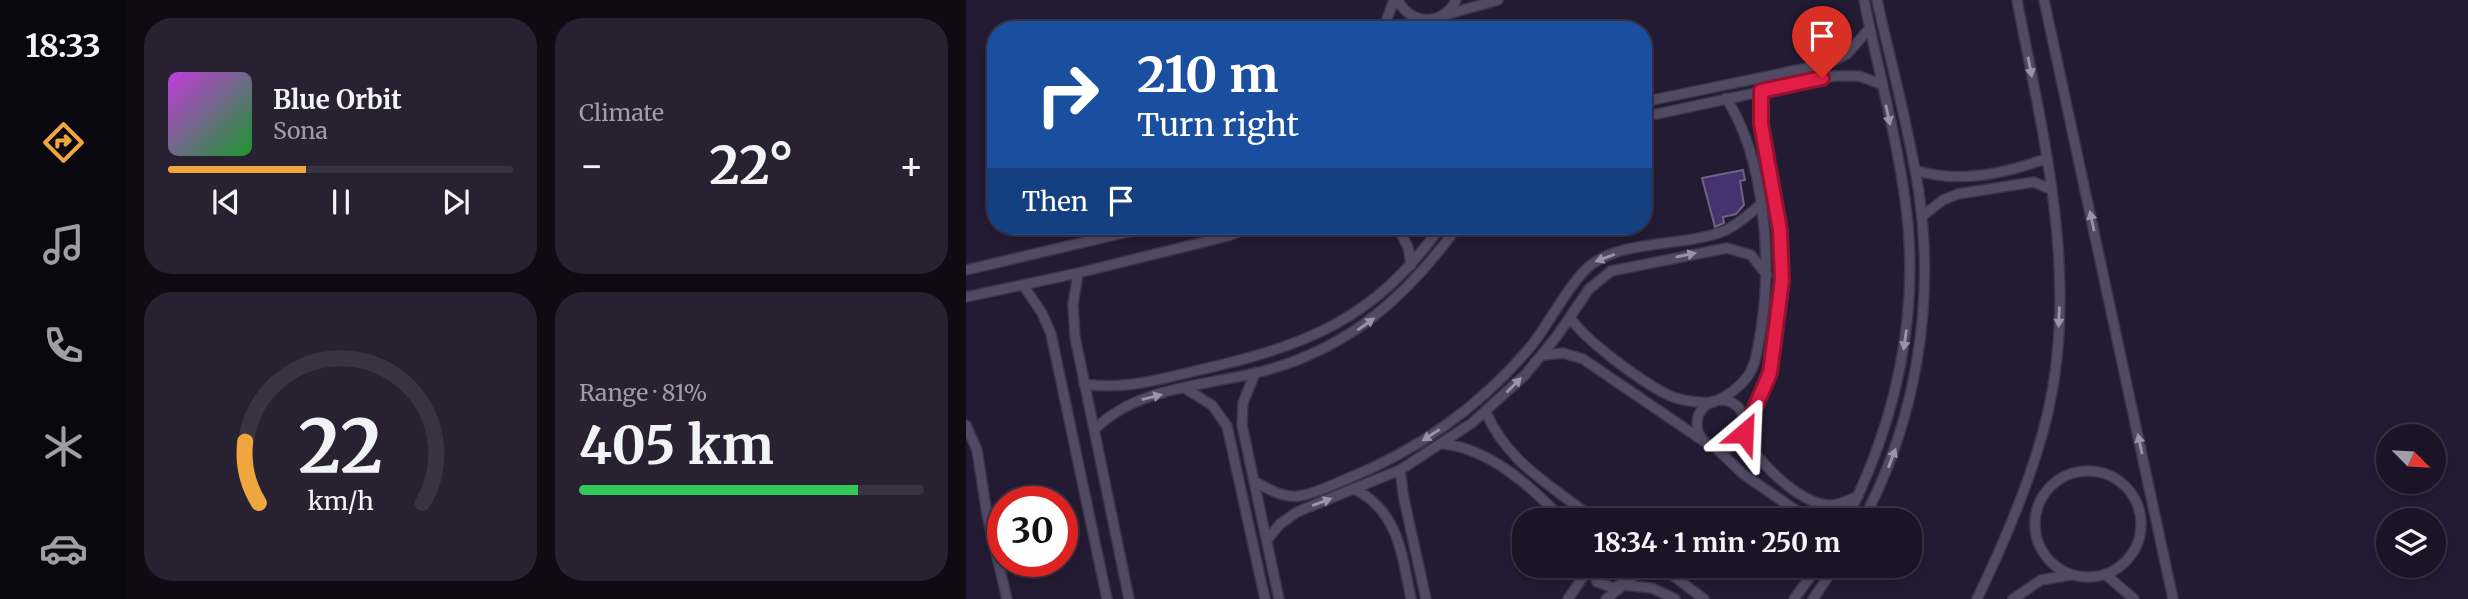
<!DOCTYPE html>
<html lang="en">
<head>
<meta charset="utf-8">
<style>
  :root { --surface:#1a1426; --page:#272132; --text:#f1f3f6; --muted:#9f9ea7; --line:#383343; --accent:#f0a63f }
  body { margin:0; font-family:Merriweather,serif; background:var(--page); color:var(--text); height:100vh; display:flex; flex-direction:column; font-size:26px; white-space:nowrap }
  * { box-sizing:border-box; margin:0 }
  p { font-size:23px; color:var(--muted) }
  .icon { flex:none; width:38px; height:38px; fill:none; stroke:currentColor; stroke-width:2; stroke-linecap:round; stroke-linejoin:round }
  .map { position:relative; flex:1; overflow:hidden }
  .sheet { display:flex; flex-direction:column; gap:18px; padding:18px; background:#0e0b15; width:840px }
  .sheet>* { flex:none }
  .hud { position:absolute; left:21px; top:21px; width:665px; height:214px; border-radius:28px; box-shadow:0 4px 10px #0003,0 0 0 2px var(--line); background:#1a4fa0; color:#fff; overflow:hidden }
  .needle { width:46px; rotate:114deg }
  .fabs { position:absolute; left:1410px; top:424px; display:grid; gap:14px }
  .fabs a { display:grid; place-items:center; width:70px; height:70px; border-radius:50%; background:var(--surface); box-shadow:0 4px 10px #0003,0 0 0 2px var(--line); font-size:35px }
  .speed { position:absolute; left:21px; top:486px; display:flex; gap:14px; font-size:35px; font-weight:700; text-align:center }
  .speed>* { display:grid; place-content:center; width:91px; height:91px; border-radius:50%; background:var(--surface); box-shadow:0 4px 10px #0003,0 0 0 2px var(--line); line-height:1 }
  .speed .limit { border:10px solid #d22; background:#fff; color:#111 }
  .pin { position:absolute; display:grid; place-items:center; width:60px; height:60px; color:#fff; margin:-72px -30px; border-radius:50% 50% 50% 0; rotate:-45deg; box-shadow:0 0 7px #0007 }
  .pin .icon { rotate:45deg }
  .me { position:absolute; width:77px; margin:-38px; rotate:26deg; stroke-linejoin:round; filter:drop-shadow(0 0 5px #0008) }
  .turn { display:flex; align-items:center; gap:24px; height:147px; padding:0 35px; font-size:32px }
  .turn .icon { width:91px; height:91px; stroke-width:2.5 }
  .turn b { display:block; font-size:49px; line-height:60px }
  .then { display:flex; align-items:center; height:66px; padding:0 35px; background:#0003; gap:14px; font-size:26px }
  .big { font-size:52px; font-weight:700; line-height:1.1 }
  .sheet .card { flex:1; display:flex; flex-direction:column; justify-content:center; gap:10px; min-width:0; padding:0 24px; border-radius:28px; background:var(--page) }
  .sheet .dial { align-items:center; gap:0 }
  .dial svg { height:182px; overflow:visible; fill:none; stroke:var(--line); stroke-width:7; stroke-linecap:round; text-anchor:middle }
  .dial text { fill:var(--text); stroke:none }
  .song { display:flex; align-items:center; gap:21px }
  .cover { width:84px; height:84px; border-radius:10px; background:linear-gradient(135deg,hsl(290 70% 55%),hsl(130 70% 35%)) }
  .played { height:7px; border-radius:4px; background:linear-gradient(90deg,var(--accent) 40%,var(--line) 40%) }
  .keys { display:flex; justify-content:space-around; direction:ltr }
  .heat { display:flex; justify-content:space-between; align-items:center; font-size:38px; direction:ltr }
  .charge { height:10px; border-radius:5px; background:linear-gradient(90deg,#34c759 81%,var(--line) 0) }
  .sheet .tiles { flex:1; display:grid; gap:18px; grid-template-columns:repeat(2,1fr) }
  .trip { position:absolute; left:546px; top:508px; width:410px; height:70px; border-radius:28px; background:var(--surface); box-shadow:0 4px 10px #0003,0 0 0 2px var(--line); font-weight:700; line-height:70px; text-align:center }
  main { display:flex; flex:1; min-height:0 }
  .tab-bar { display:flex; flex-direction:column; width:126px; justify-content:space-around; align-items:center; background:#0a080f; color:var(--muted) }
  .tab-bar .icon { width:49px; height:49px }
  .tab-bar .selected { color:var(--accent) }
  .tab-bar b { font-size:32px; color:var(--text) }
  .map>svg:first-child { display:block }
  .building { fill:#473270; stroke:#6c6481; stroke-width:2 }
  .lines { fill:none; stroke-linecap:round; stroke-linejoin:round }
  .minor-casing { stroke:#3b3549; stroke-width:12 }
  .minor { stroke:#514a65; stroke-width:9 }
  .oneway { fill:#9994aa }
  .route-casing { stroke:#92132f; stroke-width:18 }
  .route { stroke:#e11d48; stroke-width:12 }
</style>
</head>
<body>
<main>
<nav class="tab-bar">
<b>18:33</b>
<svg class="icon selected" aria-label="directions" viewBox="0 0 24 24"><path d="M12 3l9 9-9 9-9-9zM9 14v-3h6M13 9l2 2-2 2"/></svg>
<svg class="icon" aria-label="music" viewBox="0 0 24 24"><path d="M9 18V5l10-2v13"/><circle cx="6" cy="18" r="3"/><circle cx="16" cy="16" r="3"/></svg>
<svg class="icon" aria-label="phone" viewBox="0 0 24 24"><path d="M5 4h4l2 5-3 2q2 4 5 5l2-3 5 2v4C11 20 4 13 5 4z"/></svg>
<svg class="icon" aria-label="climate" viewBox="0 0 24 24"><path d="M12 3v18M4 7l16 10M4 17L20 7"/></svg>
<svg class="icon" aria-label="car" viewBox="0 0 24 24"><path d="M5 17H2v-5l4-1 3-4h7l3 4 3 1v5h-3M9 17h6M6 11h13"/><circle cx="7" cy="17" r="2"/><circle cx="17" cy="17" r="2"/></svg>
</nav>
<section class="sheet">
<div class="tiles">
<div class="card">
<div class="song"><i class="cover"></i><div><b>Blue Orbit</b><p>Sona</p></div></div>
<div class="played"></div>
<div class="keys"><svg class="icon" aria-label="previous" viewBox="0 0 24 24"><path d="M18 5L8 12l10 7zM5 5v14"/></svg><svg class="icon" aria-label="pause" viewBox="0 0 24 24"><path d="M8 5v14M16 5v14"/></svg><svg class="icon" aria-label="next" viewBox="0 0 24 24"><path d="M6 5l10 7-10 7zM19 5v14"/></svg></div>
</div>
<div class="card"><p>Climate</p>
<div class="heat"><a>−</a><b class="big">22°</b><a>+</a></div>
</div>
<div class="card dial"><svg viewBox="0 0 100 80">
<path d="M14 69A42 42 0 1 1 86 69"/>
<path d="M14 69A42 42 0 0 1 8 42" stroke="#f0a63f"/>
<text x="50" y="56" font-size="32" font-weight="700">22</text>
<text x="50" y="72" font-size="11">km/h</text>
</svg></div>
<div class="card"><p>Range · 81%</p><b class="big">405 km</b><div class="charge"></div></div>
</div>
</section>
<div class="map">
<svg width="1502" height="599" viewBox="0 0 1502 599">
  <rect width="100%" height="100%" fill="#231b33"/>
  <!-- building -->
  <path class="building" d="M777,170L779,180L774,181L778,205L770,214L757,217L758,223L749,227L736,178Z"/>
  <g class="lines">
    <!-- minor casing -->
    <g class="minor-casing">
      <path id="minor" d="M432,0C444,26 478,26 490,0
        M1078,0L1207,599
        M479,15L532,0
        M417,30L428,0
        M677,102L860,64L881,54L904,28
        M677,117L868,76H893L915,84
        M949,170C992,184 1039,174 1081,158
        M956,216L977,200L992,194L1068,182L1086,190
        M431,226L442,247L445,265
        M0,270L187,226
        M112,273L107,305L109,337L163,599
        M57,285L76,313L85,334L141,599
        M0,297L112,273L262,236L288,226
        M604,317C618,340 682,387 707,397C719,402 732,402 745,403
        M577,355L597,353L617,359L739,442
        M289,373L277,403L276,425L313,599
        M118,384C157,390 192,380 229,371C339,346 408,321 475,226
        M220,389L246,405L261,426L299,599
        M731 424a24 24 0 1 1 48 0a24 24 0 1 1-48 0Z
        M748,402C762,396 773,388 782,376C791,362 792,345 795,329C806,260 799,158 760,98
        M520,412C541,463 588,487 629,520
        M0,425L11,450L21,515L41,599
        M128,430C172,385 244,386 301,370C385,347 442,295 492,226
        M779,430C814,364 823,286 811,212C804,173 790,131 795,91
        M778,433C789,460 831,502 862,505C873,506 883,500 892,496
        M478,444C524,449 566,487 597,520
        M750,448L777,474L844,520
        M434,470L438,499L460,599
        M1069 524a53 53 0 1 1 106 0a53 53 0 1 1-106 0Z
        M288,481C302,489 316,498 333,496C348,494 364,486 378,480C451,451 516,405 566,345C584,322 605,280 626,264C660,239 721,247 760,230C773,224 783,214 794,205
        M390,490C433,512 436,556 445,599
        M880,520C931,420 955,310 939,199C930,132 911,66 898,0
        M897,520C950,421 969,304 953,193C943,128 925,64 911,0
        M301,540L314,524L331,512L434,470L506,423L559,375L591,336L623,289L645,271L761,248L785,255L801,275
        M624,565L631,582L648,588L665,579L669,565
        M693,565L738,599
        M1139,574L1168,599
        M657,585L686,588L709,599
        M602,599L624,567
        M640,599L655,587
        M828,599L853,565
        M847,599L870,565
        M1011,599C1039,541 1066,478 1081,416C1114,277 1077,136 1051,0
        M1047,599L1075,580L1105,575"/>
    </g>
    <!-- minor -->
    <use href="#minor" class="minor"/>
  </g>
  <!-- one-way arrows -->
  <defs><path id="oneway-solid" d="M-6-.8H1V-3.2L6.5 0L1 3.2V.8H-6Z" transform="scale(1.75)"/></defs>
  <g class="oneway">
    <use href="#oneway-solid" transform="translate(1064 67) rotate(79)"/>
    <use href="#oneway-solid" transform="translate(922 115) rotate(78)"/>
    <use href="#oneway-solid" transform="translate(1126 221) rotate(-102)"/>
    <use href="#oneway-solid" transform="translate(720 255) rotate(-11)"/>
    <use href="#oneway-solid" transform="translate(639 258) rotate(159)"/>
    <use href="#oneway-solid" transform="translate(1093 317) rotate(92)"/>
    <use href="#oneway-solid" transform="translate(400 324) rotate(-35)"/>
    <use href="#oneway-solid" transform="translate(939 340) rotate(98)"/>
    <use href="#oneway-solid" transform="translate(548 385) rotate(-45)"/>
    <use href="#oneway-solid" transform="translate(186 397) rotate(-14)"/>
    <use href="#oneway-solid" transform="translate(465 435) rotate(147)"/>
    <use href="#oneway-solid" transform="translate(1174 444) rotate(-102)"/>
    <use href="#oneway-solid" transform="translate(926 458) rotate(-69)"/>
    <use href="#oneway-solid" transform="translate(356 502) rotate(-20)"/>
  </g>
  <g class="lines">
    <!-- route casing -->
    <g class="route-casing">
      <path id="route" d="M778,433L804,373L816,280L814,230L795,124V91L856,78"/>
    </g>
    <!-- route -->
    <use href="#route" class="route"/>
  </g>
</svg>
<div class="fabs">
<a><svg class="needle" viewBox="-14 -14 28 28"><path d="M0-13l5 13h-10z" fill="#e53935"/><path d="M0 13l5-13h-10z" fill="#9f9ea7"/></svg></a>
<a><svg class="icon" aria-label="layers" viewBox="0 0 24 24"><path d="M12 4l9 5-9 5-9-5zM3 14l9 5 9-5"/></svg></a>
</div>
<div class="speed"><div class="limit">30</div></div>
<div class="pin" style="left:856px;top:78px;background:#d93025"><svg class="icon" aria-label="arrive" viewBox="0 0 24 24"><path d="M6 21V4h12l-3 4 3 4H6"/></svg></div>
<svg class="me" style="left:778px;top:433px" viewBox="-20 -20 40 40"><path d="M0-17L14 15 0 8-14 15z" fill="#e11d48" stroke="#fff" stroke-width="4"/></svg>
<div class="trip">18:34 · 1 min · 250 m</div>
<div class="hud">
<div class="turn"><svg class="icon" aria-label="right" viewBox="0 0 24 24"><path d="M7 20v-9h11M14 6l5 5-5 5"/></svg><div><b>210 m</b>Turn right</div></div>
<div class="then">Then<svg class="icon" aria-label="arrive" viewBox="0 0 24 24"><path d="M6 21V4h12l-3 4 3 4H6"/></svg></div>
</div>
</div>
</main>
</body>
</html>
